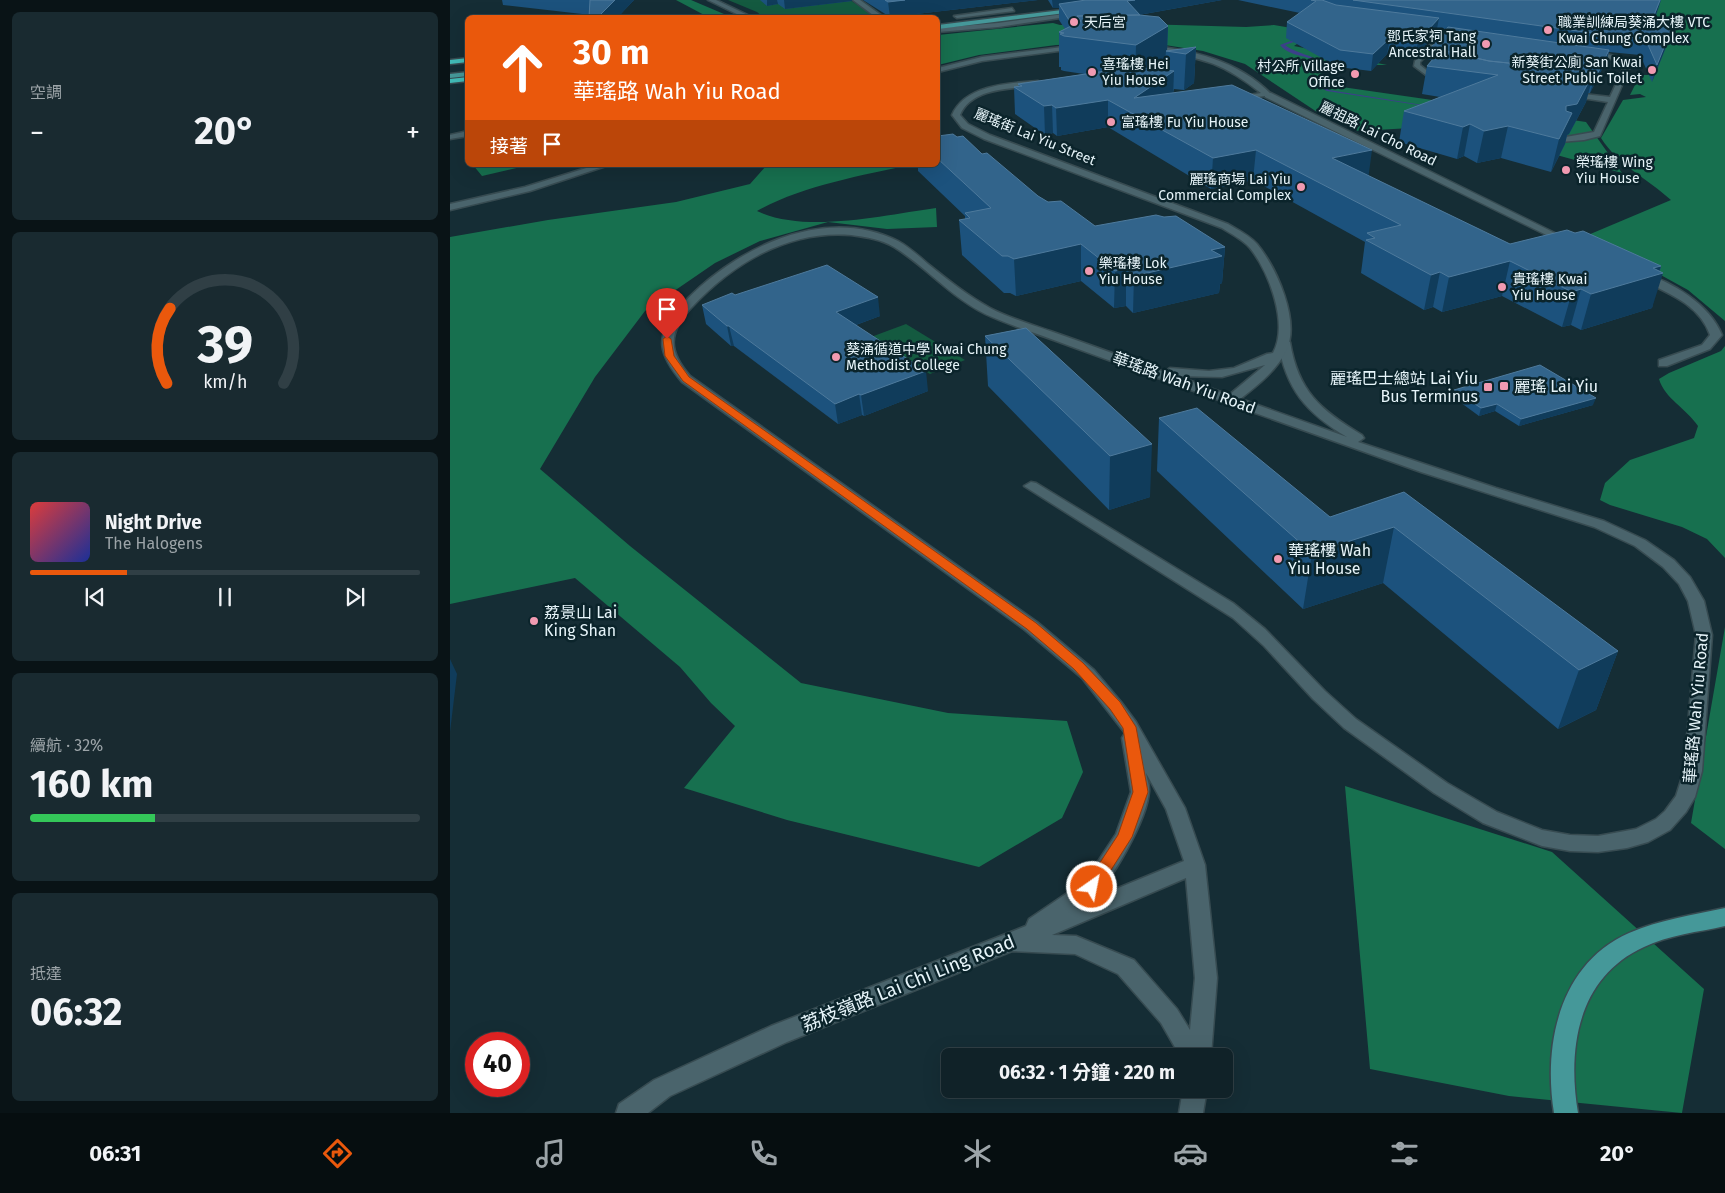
<!DOCTYPE html>
<html lang="zh-TW">
<head>
<meta charset="utf-8">
<style>
  :root { --surface:#102228; --page:#192a30; --text:#f1f3f6; --muted:#9ca4a8; --line:#303f45; --accent:#ea580c }
  body { margin:0; font-family:"Fira Sans","Noto Sans TC",sans-serif; background:var(--page); color:var(--text); height:100vh; display:flex; flex-direction:column; font-size:19px; white-space:nowrap }
  * { box-sizing:border-box; margin:0 }
  p { font-size:16px; color:var(--muted) }
  .icon { flex:none; width:28px; height:28px; fill:none; stroke:currentColor; stroke-width:2; stroke-linecap:round; stroke-linejoin:round }
  .map { position:relative; flex:1; overflow:hidden }
  .details { display:flex; flex-direction:column; gap:12px; padding:12px; background:#091316; width:450px }
  .details>* { flex:none }
  .guide { position:absolute; left:15px; top:15px; width:475px; height:152px; border-radius:8px; box-shadow:0 5px 20px #0002,0 0 0 1px var(--line); background:#ea580c; color:#fff; overflow:hidden }
  .speed { position:absolute; left:15px; top:1032px; display:flex; gap:10px; font-size:25px; font-weight:700; text-align:center }
  .speed>* { display:grid; place-content:center; width:65px; height:65px; border-radius:50%; background:var(--surface); box-shadow:0 5px 20px #0002,0 0 0 1px var(--line); line-height:1 }
  .speed .limit { border:8px solid #d22; background:#fff; color:#111 }
  .pin { position:absolute; display:grid; place-items:center; width:42px; height:42px; color:#fff; margin:-51px -21px; border-radius:50% 50% 50% 0; rotate:-45deg; box-shadow:0 0 5px #0007 }
  .pin .icon { rotate:45deg }
  .me { position:absolute; width:55px; margin:-28px; rotate:33deg; stroke-linejoin:round; filter:drop-shadow(0 0 4px #0008) }
  .turn { display:flex; align-items:center; gap:18px; height:105px; padding:0 25px; font-size:22px }
  .turn .icon { width:65px; height:65px; stroke-width:2.5 }
  .turn b { display:block; font-size:35px; line-height:42px }
  .then { display:flex; align-items:center; height:48px; padding:0 25px; background:#0003; gap:10px; font-size:19px }
  .big { font-size:38px; font-weight:700; line-height:1.1 }
  .details .card { flex:1; display:flex; flex-direction:column; justify-content:center; gap:8px; min-width:0; padding:0 18px; border-radius:8px; background:var(--page) }
  .details .dial { align-items:center; gap:0 }
  .dial svg { height:130px; overflow:visible; fill:none; stroke:var(--line); stroke-width:7; stroke-linecap:round; text-anchor:middle }
  .dial text { fill:var(--text); stroke:none }
  .song { display:flex; align-items:center; gap:15px }
  .cover { width:60px; height:60px; border-radius:8px; background:linear-gradient(135deg,hsl(0 70% 55%),hsl(230 70% 35%)) }
  .played { height:5px; border-radius:2px; background:linear-gradient(90deg,var(--accent) 25%,var(--line) 25%) }
  .keys { display:flex; justify-content:space-around; direction:ltr }
  .heat { display:flex; justify-content:space-between; align-items:center; font-size:28px; direction:ltr }
  .charge { height:8px; border-radius:4px; background:linear-gradient(90deg,#34c759 32%,var(--line) 0) }
  .trip { position:absolute; left:491px; top:1048px; width:292px; height:50px; border-radius:8px; background:var(--surface); box-shadow:0 5px 20px #0002,0 0 0 1px var(--line); font-weight:700; line-height:50px; text-align:center }
  .tabs { display:flex; height:80px; justify-content:space-around; align-items:center; background:#060e10; color:var(--muted) }
  .tabs .icon { width:35px; height:35px }
  .tabs .on { color:var(--accent) }
  .tabs b { font-size:22px; color:var(--text) }
  main { display:flex; flex:1; min-height:0 }
  .map>svg:first-child { display:block }
  .green { fill:#145a40 }
  .forest { fill:#17704f }
  .water { fill:#3c408a }
  .lines { fill:none; stroke-linecap:round; stroke-linejoin:round }
  .street-casing { stroke:#374b51; stroke-width:3 }
  .secondary-casing { stroke:#374b51; stroke-width:3 }
  .primary-casing { stroke:#374b51; stroke-width:3 }
  .highway-casing { stroke:#374b51; stroke-width:3 }
  .street { fill:#4a646c; fill-rule:evenodd }
  .secondary { fill:#4a646c; fill-rule:evenodd }
  .primary { fill:#459899; fill-rule:evenodd }
  .highway { fill:#41bbb7; fill-rule:evenodd }
  .wall { fill:#1c527d; fill-rule:evenodd }
  .shaded-wall { fill:#103c5b }
  .building { fill:#32648b; stroke:#4e7a9c }
  .route { fill:#ea580c; stroke:#983908 }
  .poi-dot { fill:#f19ab1; stroke:#0b242b; stroke-width:2 }
  .labels { text-anchor:middle; dominant-baseline:central; stroke-width:5; stroke-linejoin:round; paint-order:stroke }
  .far-poi-label { font-size:14px; fill:#e6f4f9; stroke:#0b242b; text-anchor:start }
  .far-street-label { font-size:14px; fill:#e6f4f9; stroke:#0b242b }
  .poi-label { font-size:16px; fill:#e6f4f9; stroke:#0b242b; text-anchor:start }
  .street-label { font-size:16px; fill:#e6f4f9; stroke:#0b242b }
  .near-street-label { font-size:19px; fill:#e6f4f9; stroke:#0b242b }
</style>
</head>
<body>
<main>
<section class="details">
<div class="card"><p>空調</p>
<div class="heat"><a>−</a><b class="big">20°</b><a>+</a></div>
</div>
<div class="card dial"><svg viewBox="0 0 100 80">
<path d="M14 69A42 42 0 1 1 86 69"/>
<path d="M14 69A42 42 0 0 1 16 23" stroke="#ea580c"/>
<text x="50" y="56" font-size="32" font-weight="700">39</text>
<text x="50" y="72" font-size="11">km/h</text>
</svg></div>
<div class="card">
<div class="song"><i class="cover"></i><div><b>Night Drive</b><p>The Halogens</p></div></div>
<div class="played"></div>
<div class="keys"><svg class="icon" aria-label="previous" viewBox="0 0 24 24"><path d="M18 5L8 12l10 7zM5 5v14"/></svg><svg class="icon" aria-label="pause" viewBox="0 0 24 24"><path d="M8 5v14M16 5v14"/></svg><svg class="icon" aria-label="next" viewBox="0 0 24 24"><path d="M6 5l10 7-10 7zM19 5v14"/></svg></div>
</div>
<div class="card"><p>續航 · 32%</p><b class="big">160 km</b><div class="charge"></div></div>
<div class="card"><p>抵達</p><b class="big">06:32</b></div>
</section>
<div class="map">
<svg width="1275" height="1113" viewBox="0 0 1275 1113">
  <rect width="100%" height="100%" fill="#152d35"/>
  <!-- green -->
  <path class="green" d="M278,0H400L426,17H313L307,12Z
    M456,324L515,360L480,374L421,337Z"/>
  <!-- forest -->
  <path class="forest" d="M226,0H241L281,17H258Z
    M1132,0H1275V321L1238,290L1138,235L1221,200C1198,179 1168,165 1151,138L1173,100L1196,97L1190,94L1180,95L1190,75H1198L1213,40L1226,37L1238,39L1185,27Z
    M603,23L610,25L656,23L796,27L824,25L865,32L844,46L937,65H898L870,74L892,87L1136,122L1172,173L1034,135L961,128L908,131L867,112L795,64L753,51L715,45L666,43L606,45L529,55L488,65V35Z
    M23,165H79L32,176Z
    M317,165H460C412,175 349,187 307,211C356,234 434,215 486,208L487,227L437,229L378,222L310,241L265,263L195,311L145,377L90,469L180,546L351,683L498,713L617,721L633,772L612,818L529,867L337,820L234,788L285,726L261,703L230,667L125,578L0,604V237L98,220L226,202L300,184Z
    M1275,346V558L1257,539L1232,527L1160,505L1150,500L1155,483L1180,460L1244,438L1248,426C1236,408 1215,399 1209,379L1219,373L1271,351Z
    M1275,627V849L1241,823Z
    M895,786L1102,852L1254,989L1232,1113L1059,1096L920,1069Z"/>
  <!-- water -->
  <path class="water" d="M846,39L844,42L835,45C846,55 883,58 881,75L872,84L879,90L1066,120L877,91L871,88L869,83L879,74C870,52 843,61 830,45Z"/>
  <g class="lines">
    <!-- street casing -->
    <g class="street-casing">
      <path id="street" d="M403,0H410L435,18H427Z
        M562,8L564,11L507,18L504,16Z
        M966,28L1017,35L1014,37L996,35L970,62V65L980,73L997,76V80L976,75L964,66L965,61L990,34L966,30Z
        M1139,50L1169,57L1178,63L1179,69L1150,136L1134,140L1110,142V138L1144,132L1158,102L1119,96H1116V92L1160,97L1173,69V65L1165,60L1137,53Z
        M815,93H821L1123,242L1115,244L815,97Z
        M1191,273C1222,281 1260,305 1272,335L1260,349L1217,366H1209V360L1252,345L1260,335C1249,303 1215,292 1187,278L1186,276Z
        M834,339L840,342C848,391 870,410 912,435L914,438L908,442L1046,488L1154,521L1195,540L1224,560L1240,577L1254,601L1262,635L1252,771L1245,797L1236,812L1220,830L1198,842L1177,848L1148,852L1120,851L1092,846L1033,823L984,793L894,728L863,699L814,646L783,618L574,486L581,482L586,483L783,603L815,629L875,691L906,719L997,783L1047,812L1092,830L1120,835L1148,836L1186,829L1206,819L1215,811L1226,796L1234,771L1246,635L1238,601L1229,584L1213,567L1185,546L1144,527L971,472L777,403L775,400L777,397H785L897,437C856,413 836,389 828,342Z"/>
    </g>
    <!-- secondary casing -->
    <g class="secondary-casing">
      <path id="secondary" d="M258,0H266L304,18H295Z
        M628,12L630,15L548,27L488,32V28L548,23Z
        M629,45L631,48L532,61L488,72V68L532,57Z
        M696,45C742,50 788,60 822,95L784,100L783,98L811,93C765,57 748,59 694,48Z
        M588,81L591,85C565,89 522,86 510,115L518,124L540,135L778,224C788,230 799,235 807,244C826,267 851,321 836,351C825,373 804,388 785,403H777C724,384 672,365 620,346C594,336 567,328 542,317C504,301 478,268 444,247C431,239 415,237 401,235C338,230 283,263 241,308C218,333 218,351 240,376L587,622L644,670L671,702L686,722L735,808L755,865L767,978L761,1056H730L711,1023L668,974L625,954L562,951L337,1042L220,1096L198,1113H166L169,1104L204,1080L321,1026L576,926L579,919L635,881L666,834L681,792L672,738L675,733L632,678L575,630L232,382C209,355 204,337 228,309C279,251 372,203 448,241C459,247 469,256 478,264C498,280 518,296 540,308C559,318 580,324 600,331C638,344 676,358 714,372L720,368L759,371L784,368L817,354L823,353C839,324 819,272 800,248C792,239 781,234 772,228L534,139L512,128L502,115C515,85 559,83 588,81ZM815,365L779,395L727,376L772,377ZM696,773L716,809L734,861L639,900C661,885 697,819 699,792C700,786 697,779 696,773ZM736,878L745,978L740,1030L727,1009L684,960L626,936L602,935Z
        M18,131V136L0,139V135Z
        M146,165H159L80,191L0,210V204L75,187Z
        M733,1089H757L753,1113H729Z"/>
    </g>
    <!-- primary casing -->
    <g class="primary-casing">
      <path id="primary" d="M629,8L631,11L488,29V25Z
        M18,72V76L0,78V74Z
        M1275,908V926C1249,932 1218,935 1194,947C1128,977 1117,1048 1128,1113H1104C1093,1045 1109,964 1179,933C1209,920 1243,915 1275,908Z"/>
    </g>
    <!-- highway casing -->
    <g class="highway-casing">
      <path id="highway" d="M18,58V62L0,64V60Z
        M18,77V81L0,83V79Z"/>
    </g>
    <!-- street -->
    <use href="#street" class="street"/>
    <!-- secondary -->
    <use href="#secondary" class="secondary"/>
    <!-- primary -->
    <use href="#primary" class="primary"/>
    <!-- highway -->
    <use href="#highway" class="highway"/>
  </g>
  <!-- wall -->
  <path class="wall" d="M52,0H184L167,18L53,5Z
    M310,0H402V1L335,9L328,4L317,6Z
    M413,0H588L440,17Z
    M598,0H772L689,15L718,26L717,51L746,47L744,83L734,90L724,89L723,93L918,176L1060,244L1125,233L1211,266L1202,308L1131,330L1121,325L1112,327L1052,296L992,312L983,307L974,310L911,273L915,242L803,180L761,189L658,127L607,136L603,133L595,135L565,114L564,87L569,86L568,84L634,74L614,71L611,70V67H609V32L615,29L609,20V8H603ZM715,62V70L704,69Z
    M788,0H1211L1205,18L1225,20L1220,37L1202,82L1190,55L1159,52L1157,59L1140,93H1138L1136,102L1119,134L1117,135L1115,144L1101,172L1051,158L1027,163L1014,156L1007,159L949,142L954,111L990,97L972,94L977,66L982,60L977,59L979,50L997,29L987,28L986,34L965,58L937,54L921,71L888,67L836,38L837,22L850,13Z
    M488,136L507,137L532,154L588,196L598,202L645,226L775,247L772,283L770,284L769,293L683,313L676,306L664,308L631,281L566,296L560,293H554L512,255L509,220L515,219V216L468,171V165H488Z
    M285,295L430,316L406,325L478,391L414,416L412,415L388,424L284,346H281L256,324L252,305Z
    M576,328L700,497L659,510L538,386L535,336Z
    M1004,390L1143,405L1069,426L1045,411L1029,416L1003,397Z
    M709,418L880,517L954,492L1168,651L1146,710L1108,729L933,583L853,609L707,471Z"/>
  <!-- shaded-wall -->
  <path class="shaded-wall" d="M165,0H184L167,18H147Z
    M317,0H327L328,4L317,6Z
    M334,0H402V1L335,9Z
    M455,0H588L440,17L438,2Z
    M602,0H668L609,4V8H603Z
    M685,0H772L677,17V1Z
    M1211,0L1206,15L1199,34L1203,18Z
    M989,18L986,34L965,58L968,41Z
    M1225,20L1220,37L1202,82L1207,65Z
    M718,26L717,51H716L715,62L685,81L686,45Z
    M940,38L937,54L921,71L923,54Z
    M746,47L744,83L734,90L736,54Z
    M1159,50L1157,59L1140,93L1143,83Z
    M724,71L723,98H684Z
    M1144,72L1136,102L1119,134L1117,135L1115,144L1101,172L1109,139L1116,106Z
    M658,100V127L607,136L606,108Z
    M602,105L603,133L595,135L594,106Z
    M1020,124L1014,156L1007,159L1013,127Z
    M1058,126L1051,158L1027,163L1034,131Z
    M806,150L803,180L761,189L763,158Z
    M922,150L918,180L882,158Z
    M631,244V281L566,296L564,259Z
    M775,247L772,283L770,284L769,293L683,313L684,276L761,250Z
    M1060,261L1052,296L992,312L999,277Z
    M1211,266L1208,275L1213,273L1202,308L1131,330L1141,294L1203,268Z
    M676,269V306L664,308L665,271Z
    M990,272L983,307L974,310L981,275Z
    M1131,289L1121,325L1112,327L1122,292Z
    M428,297L430,316L389,331L386,312Z
    M277,326H279L284,346H281Z
    M476,371L478,391L414,416L411,395Z
    M409,394L412,415L388,424L385,404Z
    M1146,398L1143,405L1069,426L1071,419Z
    M1047,404L1045,411L1029,416L1031,408Z
    M702,444L700,497L659,510L660,456Z
    M944,527L933,583L853,609L862,553Z
    M1168,651L1146,710L1108,729L1129,670Z
    M0,659L7,674L0,732Z"/>
  <!-- building -->
  <path class="building" d="M140,0H165L147,18H139Z
    M435,0H455L438,2Z
    M636,0H685L677,1L690,15L627,16V23L622,25L609,4Z
    M861,0H872L886,5L989,18L968,41L940,38L923,54L890,50L837,22L866,1Z
    M903,0H1210L1203,18L1225,20L1207,65L1195,38L1164,36Z
    M689,15L709,17L718,26L686,45L614,36L610,34L614,33L609,32L631,21L627,16Z
    M998,27L1159,50L1143,83H1141L1144,72L1039,61L991,50L990,51L979,50Z
    M746,47L736,54L716,51Z
    M991,50L1039,61L1144,72L1127,104L1116,106V111L1122,113L1109,139L1058,126L1034,131L1020,124L1013,127L954,111L1048,75L977,66Z
    M683,67L724,71L684,98L782,85L922,150L882,158L1060,244L1117,230L1125,233L1133,231L1211,266L1203,268L1213,273L1141,294L1131,289L1122,292L1060,261L999,277L990,272L981,275L916,240L925,238L917,233L951,225L806,150L763,158L658,100L606,108L602,105L594,106L564,87L572,86L568,84Z
    M503,134L507,137L513,136L532,154L537,153L588,196L598,202L611,201L645,226L706,215L714,217L726,216L775,247L761,250L772,256L684,276L676,269L665,271L631,244L564,259L558,256H552L509,220L520,218L515,213L541,208L488,159V136Z
    M377,265L428,297L386,312L476,371L411,395L409,394L385,404L279,326H277L252,305L282,293L285,295Z
    M576,328L702,444L660,456L535,336Z
    M1090,365L1146,398L1071,419L1047,404L1031,408L1004,390Z
    M747,408L880,517L954,492L1168,651L1129,670L944,527L862,553L709,418Z"/>
  <!-- route -->
  <path class="route" d="M217,336L221,339L224,356L239,377L586,623L633,663L670,702L686,727L698,792L682,837L647,892L642,894L636,892L634,887L668,835L683,792L673,728L660,709L624,669L577,629L233,381L215,356L213,339Z"/>
  <!-- markers -->
  <g class="poi-dot">
    <circle cx="624" cy="22" r="5"/>
    <circle cx="1098" cy="30" r="5"/>
    <circle cx="1036" cy="44" r="5"/>
    <circle cx="1202" cy="70" r="5"/>
    <circle cx="642" cy="72" r="5"/>
    <circle cx="905" cy="74" r="5"/>
    <circle cx="661" cy="122" r="5"/>
    <circle cx="1116" cy="170" r="5"/>
    <circle cx="851" cy="187" r="5"/>
    <circle cx="639" cy="271" r="5"/>
    <circle cx="1052" cy="287" r="5"/>
    <circle cx="386" cy="357" r="5"/>
    <rect x="1049" y="381" width="10" height="10" rx="2.5"/>
    <rect x="1033" y="382" width="10" height="10" rx="2.5"/>
    <circle cx="828" cy="559" r="5"/>
    <circle cx="84" cy="621" r="5"/>
  </g>
  <g class="labels">
    <!-- far-poi labels -->
    <g class="far-poi-label">
      <text x="634" y="22">天后宮</text>
      <text x="1108" y="22">職業訓練局葵涌大樓 VTC<tspan x="1108" dy="16">Kwai Chung Complex</tspan></text>
      <text x="1026" y="36" text-anchor="end">鄧氏家祠 Tang<tspan x="1026" dy="16">Ancestral Hall</tspan></text>
      <text x="1192" y="62" text-anchor="end">新葵街公廁 San Kwai<tspan x="1192" dy="16">Street Public Toilet</tspan></text>
      <text x="652" y="64">喜瑤樓 Hei<tspan x="652" dy="16">Yiu House</tspan></text>
      <text x="895" y="66" text-anchor="end">村公所 Village<tspan x="895" dy="16">Office</tspan></text>
      <text x="671" y="122">富瑤樓 Fu Yiu House</text>
      <text x="1126" y="162">榮瑤樓 Wing<tspan x="1126" dy="16">Yiu House</tspan></text>
      <text x="841" y="179" text-anchor="end">麗瑤商場 Lai Yiu<tspan x="841" dy="16">Commercial Complex</tspan></text>
      <text x="649" y="263">樂瑤樓 Lok<tspan x="649" dy="16">Yiu House</tspan></text>
      <text x="1062" y="279">貴瑤樓 Kwai<tspan x="1062" dy="16">Yiu House</tspan></text>
      <text x="396" y="349">葵涌循道中學 Kwai Chung<tspan x="396" dy="16">Methodist College</tspan></text>
    </g>
    <!-- far-street labels -->
    <g class="far-street-label">
      <text transform="translate(928 134) rotate(26)">麗祖路 Lai Cho Road</text>
      <text transform="translate(585 137) rotate(22)">麗瑤街 Lai Yiu Street</text>
    </g>
    <!-- poi labels -->
    <g class="poi-label">
      <text x="1028" y="378" text-anchor="end">麗瑤巴士總站 Lai Yiu<tspan x="1028" dy="18">Bus Terminus</tspan></text>
      <text x="1064" y="386">麗瑤 Lai Yiu</text>
      <text x="838" y="550">華瑤樓 Wah<tspan x="838" dy="18">Yiu House</tspan></text>
      <text x="94" y="612">荔景山 Lai<tspan x="94" dy="18">King Shan</tspan></text>
    </g>
    <!-- street labels -->
    <g class="street-label">
      <text transform="translate(734 383) rotate(20)">華瑤路 Wah Yiu Road</text>
      <text transform="translate(1246 708) rotate(-85)">華瑤路 Wah Yiu Road</text>
    </g>
    <!-- near-street labels -->
    <g class="near-street-label">
      <text transform="translate(458 983) rotate(-22)">荔枝嶺路 Lai Chi Ling Road</text>
    </g>
  </g>
</svg>
<div class="speed"><div class="limit">40</div></div>
<div class="pin" style="left:217px;top:339px;background:#d93025"><svg class="icon" aria-label="arrive" viewBox="0 0 24 24"><path d="M6 21V4h12l-3 4 3 4H6"/></svg></div>
<svg class="me" style="left:642px;top:887px" viewBox="-20 -20 40 40"><circle r="17" fill="#ea580c" stroke="#fff" stroke-width="3"/><path d="M0-11L8 9 0 5-8 9z" fill="#fff"/></svg>
<div class="trip">06:32 · 1 分鐘 · 220 m</div>
<div class="guide">
<div class="turn"><svg class="icon" aria-label="ahead" viewBox="0 0 24 24"><path d="M12 20V5M6 11l6-6 6 6"/></svg><div><b>30 m</b>華瑤路 Wah Yiu Road</div></div>
<div class="then">接著<svg class="icon" aria-label="arrive" viewBox="0 0 24 24"><path d="M6 21V4h12l-3 4 3 4H6"/></svg></div>
</div>
</div>
</main>
<nav class="tabs">
<b>06:31</b>
<svg class="icon on" aria-label="directions" viewBox="0 0 24 24"><path d="M12 3l9 9-9 9-9-9zM9 14v-3h6M13 9l2 2-2 2"/></svg>
<svg class="icon" aria-label="music" viewBox="0 0 24 24"><path d="M9 18V5l10-2v13"/><circle cx="6" cy="18" r="3"/><circle cx="16" cy="16" r="3"/></svg>
<svg class="icon" aria-label="phone" viewBox="0 0 24 24"><path d="M5 4h4l2 5-3 2q2 4 5 5l2-3 5 2v4C11 20 4 13 5 4z"/></svg>
<svg class="icon" aria-label="climate" viewBox="0 0 24 24"><path d="M12 3v18M4 7l16 10M4 17L20 7"/></svg>
<svg class="icon" aria-label="car" viewBox="0 0 24 24"><path d="M5 17H2v-5l4-1 3-4h7l3 4 3 1v5h-3M9 17h6M6 11h13"/><circle cx="7" cy="17" r="2"/><circle cx="17" cy="17" r="2"/></svg>
<svg class="icon" aria-label="filters" viewBox="0 0 24 24"><path d="M4 7h16M4 17h16"/><circle cx="9" cy="7" r="2"/><circle cx="15" cy="17" r="2"/></svg>
<b>20°</b>
</nav>
</body>
</html>
